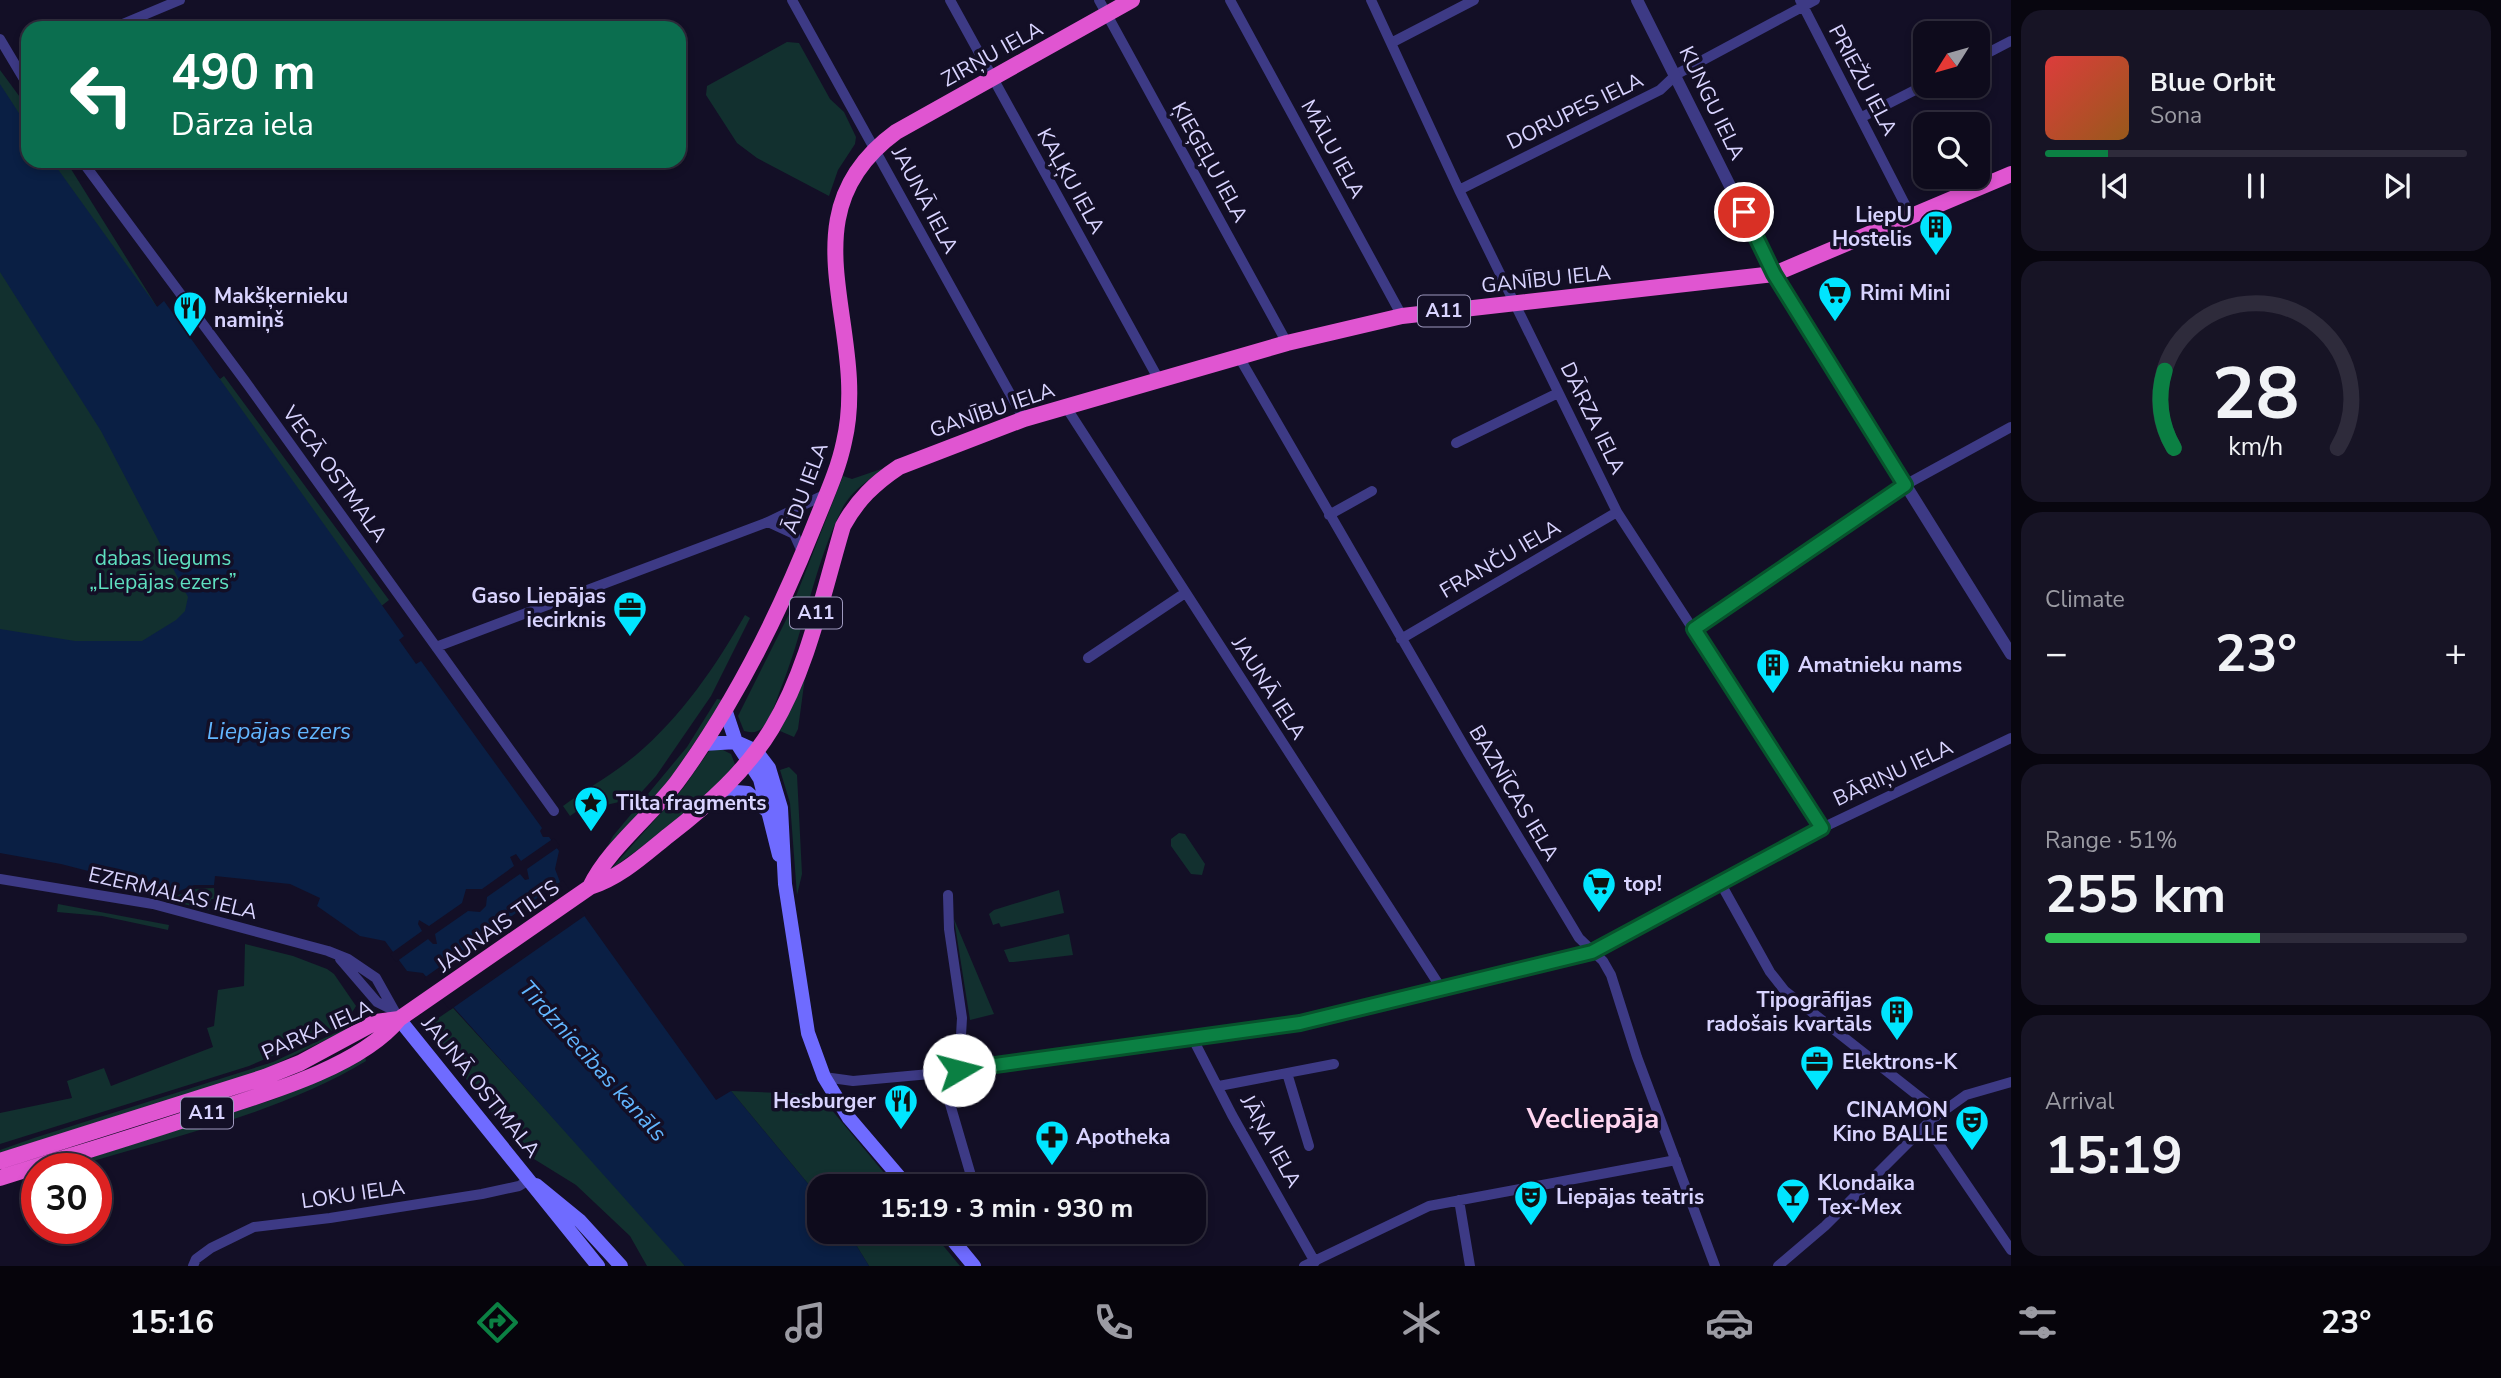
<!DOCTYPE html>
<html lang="en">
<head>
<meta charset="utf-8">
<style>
  :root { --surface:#0e0b1c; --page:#171425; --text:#f1f3f6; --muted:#9b9ba3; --line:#2e2b3b; --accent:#0b8043 }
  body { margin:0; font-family:"Nunito Sans",sans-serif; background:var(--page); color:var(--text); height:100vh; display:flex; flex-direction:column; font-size:26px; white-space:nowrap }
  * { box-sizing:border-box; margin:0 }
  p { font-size:23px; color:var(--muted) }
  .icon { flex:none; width:38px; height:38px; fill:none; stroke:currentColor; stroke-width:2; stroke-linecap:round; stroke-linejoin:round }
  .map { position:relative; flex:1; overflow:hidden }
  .panel { display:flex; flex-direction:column; gap:10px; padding:10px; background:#08060f; width:490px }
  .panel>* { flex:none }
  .top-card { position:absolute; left:21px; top:21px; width:665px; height:147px; border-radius:21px; box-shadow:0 4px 10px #0003,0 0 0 2px var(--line); background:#0b6e4f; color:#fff; overflow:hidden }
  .needle { width:46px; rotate:233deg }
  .buttons { position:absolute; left:1913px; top:21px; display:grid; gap:14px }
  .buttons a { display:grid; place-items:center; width:77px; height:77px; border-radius:14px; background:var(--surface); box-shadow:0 4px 10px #0003,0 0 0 2px var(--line); font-size:35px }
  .speed { position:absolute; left:21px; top:1153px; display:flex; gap:14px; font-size:35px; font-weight:700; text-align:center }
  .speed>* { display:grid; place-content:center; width:91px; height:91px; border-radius:50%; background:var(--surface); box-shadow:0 4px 10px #0003,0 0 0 2px var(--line); line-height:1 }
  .speed .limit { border:10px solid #d22; background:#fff; color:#111 }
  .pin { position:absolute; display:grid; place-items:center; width:60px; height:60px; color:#fff; margin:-30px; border:4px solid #fff; border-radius:50%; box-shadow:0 2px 7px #0007 }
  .me { position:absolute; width:77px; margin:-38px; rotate:82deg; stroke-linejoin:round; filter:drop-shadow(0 0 5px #0008) }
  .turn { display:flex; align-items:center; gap:24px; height:147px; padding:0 35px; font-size:32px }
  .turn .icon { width:91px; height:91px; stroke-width:2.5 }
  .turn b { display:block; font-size:49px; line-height:60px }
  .big { font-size:52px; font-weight:700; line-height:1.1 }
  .panel .widget { flex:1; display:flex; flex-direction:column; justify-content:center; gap:10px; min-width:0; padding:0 24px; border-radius:21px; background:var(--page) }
  .panel .dial { align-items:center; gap:0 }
  .dial svg { height:182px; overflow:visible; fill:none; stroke:var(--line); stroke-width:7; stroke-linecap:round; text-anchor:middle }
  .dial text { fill:var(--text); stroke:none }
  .song { display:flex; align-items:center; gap:21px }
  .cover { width:84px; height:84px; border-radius:10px; background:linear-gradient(135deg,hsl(0 70% 55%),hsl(30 70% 35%)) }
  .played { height:7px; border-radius:4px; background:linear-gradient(90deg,var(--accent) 15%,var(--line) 15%) }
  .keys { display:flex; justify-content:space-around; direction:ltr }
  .heat { display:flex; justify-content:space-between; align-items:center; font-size:38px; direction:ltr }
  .charge { height:10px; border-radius:5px; background:linear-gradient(90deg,#34c759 51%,var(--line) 0) }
  .trip { position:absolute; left:807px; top:1174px; width:399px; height:70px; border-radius:21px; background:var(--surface); box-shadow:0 4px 10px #0003,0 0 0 2px var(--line); font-weight:700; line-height:70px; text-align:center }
  .menu { display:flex; height:112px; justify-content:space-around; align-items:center; background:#06040b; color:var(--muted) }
  .menu .icon { width:49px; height:49px }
  .menu .on { color:var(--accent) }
  .menu b { font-size:32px; color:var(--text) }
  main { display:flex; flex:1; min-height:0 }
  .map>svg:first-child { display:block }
  .green { fill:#12302f }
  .water { fill:#0a1f44 }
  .pier { fill:#130f26 }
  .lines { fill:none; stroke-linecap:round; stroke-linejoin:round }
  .minor { stroke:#3d3a85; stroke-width:10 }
  .tertiary { stroke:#3d3a85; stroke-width:12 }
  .secondary { stroke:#6f6bff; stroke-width:14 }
  .trunk { stroke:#e055d1; stroke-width:16 }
  .route-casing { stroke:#07532c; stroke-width:18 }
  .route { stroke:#0b8043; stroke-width:12 }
  .labels { text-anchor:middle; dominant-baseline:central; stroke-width:7; stroke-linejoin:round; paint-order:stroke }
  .shield { fill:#130f26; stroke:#9e99be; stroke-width:2 }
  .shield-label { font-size:19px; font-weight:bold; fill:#d9d4ff }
  .street-label { font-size:21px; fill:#d9d4ff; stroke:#130f26 }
  .poi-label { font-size:21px; font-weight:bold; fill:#d9d4ff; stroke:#130f26; text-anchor:start }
  .park-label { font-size:21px; fill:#5fe0c0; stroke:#130f26 }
  .water-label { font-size:23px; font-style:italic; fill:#62b6ff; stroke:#130f26 }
  .district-label { font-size:28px; font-weight:bold; fill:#ffd6f0; stroke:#130f26 }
</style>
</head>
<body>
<main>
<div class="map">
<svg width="2011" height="1266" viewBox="0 0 2011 1266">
  <rect width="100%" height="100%" fill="#130f26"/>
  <!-- green -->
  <path class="green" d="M787,42L799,43L830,99L844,112L856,137L855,144L838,170L829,196L757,158L737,143L706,95L707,86Z
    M0,70L28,108V161H66L157,307L220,379L224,376L389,600L115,817L0,803Z
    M890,466C872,478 852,489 842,509C815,563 805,626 783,683C777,697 773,715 763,727C758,733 751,733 744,731L738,716L789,614L843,476L852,479Z
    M745,615L750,618L711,696L656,776L636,798L602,806L586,817L580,809L570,816L563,806C586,789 612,775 636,755C681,717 716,666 745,615Z
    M806,670L798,729L794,737L780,731Z
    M717,699L723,700L666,785L601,858L613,836L687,747Z
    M719,748L731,754L736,767L686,815L611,869L684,787L709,751Z
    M789,767L797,775L802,874L797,895L790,803L780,770Z
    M1179,833L1185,834L1205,864L1202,875L1191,874L1171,846V839Z
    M214,888L215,899H211L209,910L175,902L176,896L194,889Z
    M1059,890L1064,913L1001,927L999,923L993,925L989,914L994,910Z
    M58,904L169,925L168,930L102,916L57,912Z
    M954,919L994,1014L970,1020Z
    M1069,934L1073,955L1014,962H1009L1004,950Z
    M245,944L293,956L327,969L334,974L356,1006L348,1019L350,1023L249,1066L0,1144V1113L72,1098L67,1081L104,1068L111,1086L213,1047L207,1028L214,1026L218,990L244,986Z
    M453,1008L661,1236L685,1266H647L630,1236L576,1185L534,1159L493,1114L437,1041L434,1021Z
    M346,1028L349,1029L263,1070L0,1153V1150L34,1138L273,1062Z
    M365,1057L366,1061C276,1115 166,1138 67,1169H55L275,1099Z
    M731,1091L805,1094L831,1109L895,1186H819V1197Z
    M848,1232H932L960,1266H869Z"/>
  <!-- water -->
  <path class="water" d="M0,84L28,127V161H52L157,307L164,301L404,636L399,640L416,664L421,661L542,828L540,831L543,837H549L559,851L555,869L560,882L716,1100L731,1091L819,1197V1232H848L869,1266H685L423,973L407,971L385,941L360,936L317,906L320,898L290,884L215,876L214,885H194L174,893L61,864L0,853V629L75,641H142L176,620L185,611L188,597L101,431L0,272Z"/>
  <!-- pier -->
  <path class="pier" d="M554,838L560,846L527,869L529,879L525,880L520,874L487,897L486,906L480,912L468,911L435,934L437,944H433L428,939L396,962L390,954L422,931L418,924L419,920L429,926L462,903L466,889H482L514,866L510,857L516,854L521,861Z
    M563,880L586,915L450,1010L424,978Z"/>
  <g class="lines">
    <!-- minor -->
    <path class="minor" d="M792,0L1024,419
      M950,0L1159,380
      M1099,0L1287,343
      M1230,0L1402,316
      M1371,0L1459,190L1617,512L1822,828
      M1800,0L1911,216
      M113,28L180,0
      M0,39L28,86
      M1391,43L1474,0
      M1978,58L2011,41
      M1862,117L1925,85
      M82,161L245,381L554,811
      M1459,190L1660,90L1677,74L1815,0
      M1239,357L1468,753L1579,938L1603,961L1611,975L1637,1057L1715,1266
      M1066,407L1441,988
      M1456,443L1558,393
      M1329,515L1372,491
      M768,522L794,534L803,554
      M1694,629L1905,485L2011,427
      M1401,639L1617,512
      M436,647L768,522L826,494
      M1088,658L1185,593
      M0,879L153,904L328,951L348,959L376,978L399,1019
      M1721,884L1770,972L1785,991L1926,1102L1937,1141L2011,1250
      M948,895L949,929L962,1018L959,1070
      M340,959L377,1002L391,1009
      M1193,1039L1232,1115L1315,1262
      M941,1073L974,1186
      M1287,1073L1309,1146
      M824,1077L853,1081L941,1073L1300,1023L1592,952L1822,828L2011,738
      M1219,1086L1334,1064
      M1459,1200L1470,1266
      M193,1266L196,1259L211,1248L254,1227L330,1218L482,1194L519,1186L529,1180
      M1304,1266L1429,1206L1676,1160
      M1778,1266L1825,1226L1931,1120L1966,1095L2011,1082"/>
    <!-- tertiary -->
    <path class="tertiary" d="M1637,0L1774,274L2011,654"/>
    <!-- secondary -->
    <path class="secondary" d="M726,712L736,742L760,779L779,855
      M704,744L736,742L756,751L769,768L781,808L785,884L808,1033L824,1077L849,1118L907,1186
      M723,791L748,793L766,810
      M399,1019L598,1266
      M536,1185L580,1221L621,1266
      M946,1232L974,1266"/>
    <!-- trunk -->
    <path class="trunk" d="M590,887C608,849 651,816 677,782C735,703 778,617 814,526C825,498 838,471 844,442C871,328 780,217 896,132L1132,0
      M0,1161L265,1077L300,1063L376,1022L399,1019
      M0,1178C66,1157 133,1137 199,1115C258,1096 360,1068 399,1019L590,887C621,877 644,855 669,835C709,804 746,771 772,728C808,668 823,593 843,526C857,500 875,483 899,467L1024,419L1287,343L1402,316L1774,274L2011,174"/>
  </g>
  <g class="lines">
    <!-- route casing -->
    <g class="route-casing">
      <path id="route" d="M959,1070L1300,1023L1592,952L1822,828L1694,629L1905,485L1774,274L1744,212"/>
    </g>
    <!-- route -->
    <use href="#route" class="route"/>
  </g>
  <!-- icons -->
  <defs>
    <g id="building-pin" transform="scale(1.75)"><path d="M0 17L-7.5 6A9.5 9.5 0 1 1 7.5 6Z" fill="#00e5ff" stroke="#130f26"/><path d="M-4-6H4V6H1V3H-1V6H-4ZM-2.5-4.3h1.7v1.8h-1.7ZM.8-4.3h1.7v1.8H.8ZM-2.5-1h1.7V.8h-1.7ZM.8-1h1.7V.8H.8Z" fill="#111"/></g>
    <g id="supermarket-pin" transform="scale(1.75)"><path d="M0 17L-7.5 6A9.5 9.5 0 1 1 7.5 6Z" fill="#00e5ff" stroke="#130f26"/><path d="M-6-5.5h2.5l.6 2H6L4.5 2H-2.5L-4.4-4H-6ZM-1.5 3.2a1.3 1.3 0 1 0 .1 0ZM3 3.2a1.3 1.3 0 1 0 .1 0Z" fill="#111"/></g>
    <g id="restaurant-pin" transform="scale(1.75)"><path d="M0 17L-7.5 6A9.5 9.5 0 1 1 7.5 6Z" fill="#00e5ff" stroke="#130f26"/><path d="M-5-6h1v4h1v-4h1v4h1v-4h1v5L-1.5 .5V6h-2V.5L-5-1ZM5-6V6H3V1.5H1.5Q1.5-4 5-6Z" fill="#111"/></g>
    <g id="office-pin" transform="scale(1.75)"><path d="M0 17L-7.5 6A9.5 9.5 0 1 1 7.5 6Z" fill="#00e5ff" stroke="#130f26"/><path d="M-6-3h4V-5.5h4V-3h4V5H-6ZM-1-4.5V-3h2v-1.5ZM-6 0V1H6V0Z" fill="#111"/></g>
    <g id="sight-pin" transform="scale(1.75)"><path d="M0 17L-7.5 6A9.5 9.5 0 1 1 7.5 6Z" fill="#00e5ff" stroke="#130f26"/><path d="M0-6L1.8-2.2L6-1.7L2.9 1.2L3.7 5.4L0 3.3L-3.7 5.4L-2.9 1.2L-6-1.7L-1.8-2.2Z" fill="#111"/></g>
    <g id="theatre-pin" transform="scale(1.75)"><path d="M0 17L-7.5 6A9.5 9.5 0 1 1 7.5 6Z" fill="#00e5ff" stroke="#130f26"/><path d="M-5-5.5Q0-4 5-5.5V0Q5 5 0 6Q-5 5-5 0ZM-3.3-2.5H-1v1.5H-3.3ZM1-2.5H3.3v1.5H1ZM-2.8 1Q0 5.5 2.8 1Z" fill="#111"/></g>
    <g id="pharmacy-pin" transform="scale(1.75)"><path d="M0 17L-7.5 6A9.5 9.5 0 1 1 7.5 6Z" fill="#00e5ff" stroke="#130f26"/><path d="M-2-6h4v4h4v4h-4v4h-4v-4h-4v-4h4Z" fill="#111"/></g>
    <g id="bar-pin" transform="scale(1.75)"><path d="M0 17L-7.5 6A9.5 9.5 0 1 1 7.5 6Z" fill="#00e5ff" stroke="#130f26"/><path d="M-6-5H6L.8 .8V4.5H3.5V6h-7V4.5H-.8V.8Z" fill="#111"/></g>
  </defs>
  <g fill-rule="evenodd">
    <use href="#building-pin" x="1936" y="227"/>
    <use href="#supermarket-pin" x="1835" y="293"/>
    <use href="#restaurant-pin" x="190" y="308"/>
    <use href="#office-pin" x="630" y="608"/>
    <use href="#building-pin" x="1773" y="665"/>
    <use href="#sight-pin" x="591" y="803"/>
    <use href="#supermarket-pin" x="1599" y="884"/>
    <use href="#building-pin" x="1897" y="1012"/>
    <use href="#office-pin" x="1817" y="1062"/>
    <use href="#restaurant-pin" x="901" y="1101"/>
    <use href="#theatre-pin" x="1972" y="1122"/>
    <use href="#pharmacy-pin" x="1052" y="1137"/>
    <use href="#bar-pin" x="1793" y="1195"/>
    <use href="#theatre-pin" x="1531" y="1197"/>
  </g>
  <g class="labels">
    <!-- shield labels -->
    <g class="shield">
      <rect x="1418" y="295.5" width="52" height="31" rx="5"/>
      <rect x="790" y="597.5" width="52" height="31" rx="5"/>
      <rect x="181" y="1097.5" width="52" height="31" rx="5"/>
    </g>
    <g class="shield-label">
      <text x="1444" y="311">A11</text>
      <text x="816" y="613">A11</text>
      <text x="207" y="1113">A11</text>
    </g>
    <!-- street labels -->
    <g class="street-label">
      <text transform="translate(992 54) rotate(-29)">ZIRŅU IELA</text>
      <text transform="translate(1863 80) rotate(62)">PRIEŽU IELA</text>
      <text transform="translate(1712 103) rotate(64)">KUNGU IELA</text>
      <text transform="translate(1575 111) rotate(-26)">DORUPES IELA</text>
      <text transform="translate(1333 149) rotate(61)">MĀLU IELA</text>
      <text transform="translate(1210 162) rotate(61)">ĶIEĢEĻU IELA</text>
      <text transform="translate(1071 181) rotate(61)">KAĻĶU IELA</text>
      <text transform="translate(925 200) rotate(62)">JAUNĀ IELA</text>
      <text transform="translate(1546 279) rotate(-6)">GANĪBU IELA</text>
      <text transform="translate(992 410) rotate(-19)">GANĪBU IELA</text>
      <text transform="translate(1593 418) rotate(64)">DĀRZA IELA</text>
      <text transform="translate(335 474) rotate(54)">VECĀ OSTMALA</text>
      <text transform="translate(805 488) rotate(-70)">ĀDU IELA</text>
      <text transform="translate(1500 559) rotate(-30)">FRANČU IELA</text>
      <text transform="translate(1269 688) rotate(57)">JAUNĀ IELA</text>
      <text transform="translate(1893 773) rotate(-25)">BĀRIŅU IELA</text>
      <text transform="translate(1514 793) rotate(59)">BAZNĪCAS IELA</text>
      <text transform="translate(173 893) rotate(13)">EZERMALAS IELA</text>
      <text transform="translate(498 926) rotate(-35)">JAUNAIS TILTS</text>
      <text transform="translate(317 1030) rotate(-24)">PARKA IELA</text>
      <text transform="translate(481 1087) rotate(51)">JAUNĀ OSTMALA</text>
      <text transform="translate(1271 1141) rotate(61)">JĀŅA IELA</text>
      <text transform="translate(353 1194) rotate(-8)">LOKU IELA</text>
    </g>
    <!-- poi labels -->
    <g class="poi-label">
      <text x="1912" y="215" text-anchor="end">LiepU<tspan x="1912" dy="24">Hostelis</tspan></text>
      <text x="1860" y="293">Rimi Mini</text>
      <text x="214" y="296">Makšķernieku<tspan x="214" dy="24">namiņš</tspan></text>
      <text x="606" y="596" text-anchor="end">Gaso Liepājas<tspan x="606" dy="24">iecirknis</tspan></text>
      <text x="1798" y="665">Amatnieku nams</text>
      <text x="616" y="803">Tilta fragments</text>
      <text x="1624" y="884">top!</text>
      <text x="1872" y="1000" text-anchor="end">Tipogrāfijas<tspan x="1872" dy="24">radošais kvartāls</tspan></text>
      <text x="1842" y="1062">Elektrons-K</text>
      <text x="876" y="1101" text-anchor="end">Hesburger</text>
      <text x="1948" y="1110" text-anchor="end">CINAMON<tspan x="1948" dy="24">Kino BALLE</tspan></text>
      <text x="1076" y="1137">Apotheka</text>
      <text x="1818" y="1183">Klondaika<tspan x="1818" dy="24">Tex-Mex</tspan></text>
      <text x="1556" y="1197">Liepājas teātris</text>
    </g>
    <!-- park labels -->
    <g class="park-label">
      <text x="163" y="558">dabas liegums<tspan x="163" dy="24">„Liepājas ezers”</tspan></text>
    </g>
    <!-- water labels -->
    <g class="water-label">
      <text x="279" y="731">Liepājas ezers</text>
      <text transform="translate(593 1061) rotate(48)">Tirdzniecības kanāls</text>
    </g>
    <!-- district labels -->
    <g class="district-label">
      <text x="1593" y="1119">Vecliepāja</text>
    </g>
  </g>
</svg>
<div class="buttons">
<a><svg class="needle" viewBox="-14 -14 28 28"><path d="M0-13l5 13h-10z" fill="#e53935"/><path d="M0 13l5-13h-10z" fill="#9b9ba3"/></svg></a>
<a><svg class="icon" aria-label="search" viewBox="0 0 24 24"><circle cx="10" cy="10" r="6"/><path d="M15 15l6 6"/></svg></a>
</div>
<div class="speed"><div class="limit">30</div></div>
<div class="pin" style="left:1744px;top:212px;background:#d93025"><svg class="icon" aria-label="arrive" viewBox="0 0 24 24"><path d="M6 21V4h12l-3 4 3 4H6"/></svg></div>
<svg class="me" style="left:959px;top:1070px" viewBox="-20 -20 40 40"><circle r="19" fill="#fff"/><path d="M0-13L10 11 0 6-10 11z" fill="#0b8043"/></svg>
<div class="trip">15:19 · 3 min · 930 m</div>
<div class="top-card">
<div class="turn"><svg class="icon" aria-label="left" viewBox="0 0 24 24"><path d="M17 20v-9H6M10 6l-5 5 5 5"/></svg><div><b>490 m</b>Dārza iela</div></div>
</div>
</div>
<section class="panel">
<div class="widget">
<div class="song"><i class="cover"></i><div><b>Blue Orbit</b><p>Sona</p></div></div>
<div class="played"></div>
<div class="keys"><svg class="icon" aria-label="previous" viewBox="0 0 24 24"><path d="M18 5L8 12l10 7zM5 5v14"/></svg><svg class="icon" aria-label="pause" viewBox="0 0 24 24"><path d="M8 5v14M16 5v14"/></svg><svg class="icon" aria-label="next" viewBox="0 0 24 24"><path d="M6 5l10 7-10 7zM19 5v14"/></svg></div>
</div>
<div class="widget dial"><svg viewBox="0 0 100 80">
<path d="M14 69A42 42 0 1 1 86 69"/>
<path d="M14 69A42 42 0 0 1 10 35" stroke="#0b8043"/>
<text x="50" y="56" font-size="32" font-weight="700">28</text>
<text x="50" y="72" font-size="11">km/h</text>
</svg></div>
<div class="widget"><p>Climate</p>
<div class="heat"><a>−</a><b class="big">23°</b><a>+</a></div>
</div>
<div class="widget"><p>Range · 51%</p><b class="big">255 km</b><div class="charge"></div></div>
<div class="widget"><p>Arrival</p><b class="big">15:19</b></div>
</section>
</main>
<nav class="menu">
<b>15:16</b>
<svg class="icon on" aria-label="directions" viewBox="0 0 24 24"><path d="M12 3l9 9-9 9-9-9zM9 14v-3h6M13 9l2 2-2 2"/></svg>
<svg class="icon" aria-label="music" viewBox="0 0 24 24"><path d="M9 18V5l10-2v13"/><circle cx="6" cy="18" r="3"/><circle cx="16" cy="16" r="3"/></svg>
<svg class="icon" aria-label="phone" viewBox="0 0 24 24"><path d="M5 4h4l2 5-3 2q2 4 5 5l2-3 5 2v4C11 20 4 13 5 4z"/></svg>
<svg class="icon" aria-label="climate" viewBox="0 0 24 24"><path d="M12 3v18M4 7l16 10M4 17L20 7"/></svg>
<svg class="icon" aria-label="car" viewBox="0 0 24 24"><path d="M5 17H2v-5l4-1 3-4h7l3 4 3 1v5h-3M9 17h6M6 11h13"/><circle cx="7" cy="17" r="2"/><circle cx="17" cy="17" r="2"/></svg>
<svg class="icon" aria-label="filters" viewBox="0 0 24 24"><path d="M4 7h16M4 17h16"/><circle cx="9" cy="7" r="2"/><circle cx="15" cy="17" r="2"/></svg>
<b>23°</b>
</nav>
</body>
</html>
